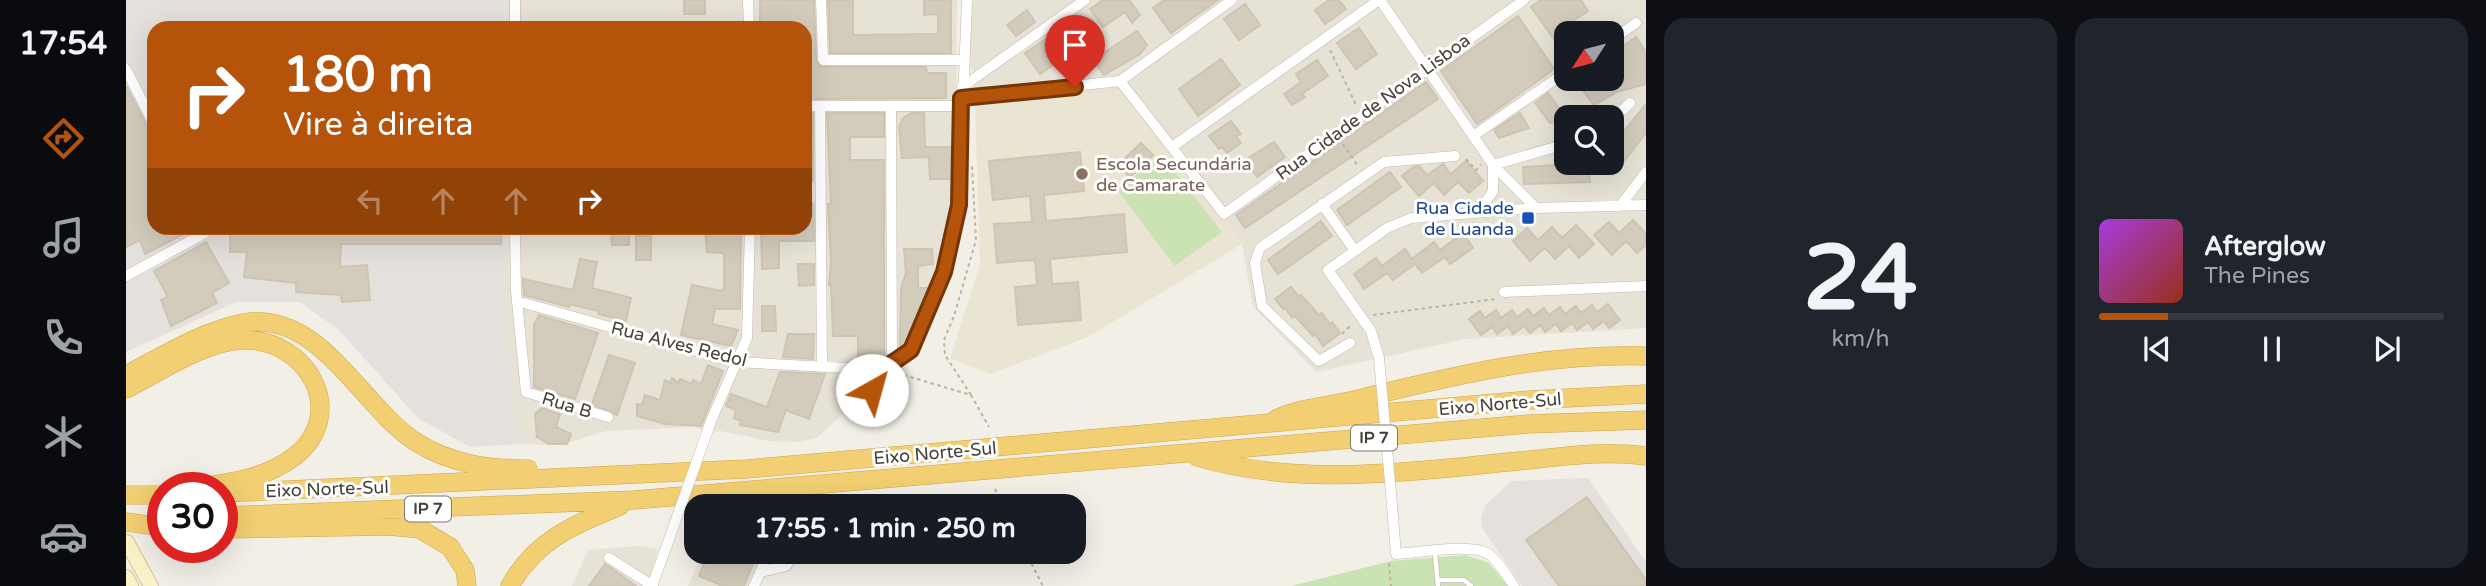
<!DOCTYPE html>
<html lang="pt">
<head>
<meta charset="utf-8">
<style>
  :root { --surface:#171b24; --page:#20242c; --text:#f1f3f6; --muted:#9ea1a6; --line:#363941; --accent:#b45309 }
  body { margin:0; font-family:"Varela Round",sans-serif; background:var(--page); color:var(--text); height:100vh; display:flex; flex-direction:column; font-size:26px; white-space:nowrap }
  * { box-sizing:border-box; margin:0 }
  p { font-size:23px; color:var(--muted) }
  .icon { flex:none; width:38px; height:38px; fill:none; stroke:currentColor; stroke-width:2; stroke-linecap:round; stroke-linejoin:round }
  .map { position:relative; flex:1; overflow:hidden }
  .drawer { display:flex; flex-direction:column; gap:18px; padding:18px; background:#0d0f14; width:840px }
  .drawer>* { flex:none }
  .guide { position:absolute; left:21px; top:21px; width:665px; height:214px; border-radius:21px; box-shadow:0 7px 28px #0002; background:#b45309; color:#fff; overflow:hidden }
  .needle { width:46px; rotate:234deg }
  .buttons { position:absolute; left:1428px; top:21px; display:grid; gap:14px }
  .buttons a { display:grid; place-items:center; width:70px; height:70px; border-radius:14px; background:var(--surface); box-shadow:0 7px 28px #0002; font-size:35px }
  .speed { position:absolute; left:21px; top:472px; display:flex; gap:14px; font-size:35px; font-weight:700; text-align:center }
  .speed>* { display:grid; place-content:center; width:91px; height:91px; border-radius:50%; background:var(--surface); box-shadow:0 7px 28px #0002; line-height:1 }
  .speed .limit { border:10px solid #d22; background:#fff; color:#111 }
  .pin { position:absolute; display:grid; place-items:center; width:60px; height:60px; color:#fff; margin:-72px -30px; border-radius:50% 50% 50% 0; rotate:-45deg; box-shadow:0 0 7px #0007 }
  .pin .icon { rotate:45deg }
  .me { position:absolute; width:77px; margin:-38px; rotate:38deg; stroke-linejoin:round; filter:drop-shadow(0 0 5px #0008) }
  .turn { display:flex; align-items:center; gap:24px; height:147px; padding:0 21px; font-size:32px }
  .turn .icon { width:91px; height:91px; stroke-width:2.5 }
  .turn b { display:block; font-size:49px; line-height:60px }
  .lanes { display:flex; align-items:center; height:66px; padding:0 21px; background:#0003; justify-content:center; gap:35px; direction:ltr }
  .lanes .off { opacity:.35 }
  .drawer .tile { flex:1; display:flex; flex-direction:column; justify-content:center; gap:10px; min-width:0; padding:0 24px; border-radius:21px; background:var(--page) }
  .drawer .dial { align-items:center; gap:0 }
  .dial b { font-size:91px; line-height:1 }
  .song { display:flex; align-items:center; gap:21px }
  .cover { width:84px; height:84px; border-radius:10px; background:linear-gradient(135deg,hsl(280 70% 55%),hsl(10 70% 35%)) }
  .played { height:7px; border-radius:4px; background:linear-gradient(90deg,var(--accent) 20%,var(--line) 20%) }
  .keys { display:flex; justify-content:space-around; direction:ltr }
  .drawer .tiles { flex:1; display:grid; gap:18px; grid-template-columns:repeat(2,1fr) }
  .trip { position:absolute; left:558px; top:494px; width:402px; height:70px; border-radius:21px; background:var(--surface); box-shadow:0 7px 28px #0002; font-weight:700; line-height:70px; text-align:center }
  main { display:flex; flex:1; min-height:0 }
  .menu { display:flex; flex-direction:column; width:126px; justify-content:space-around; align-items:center; background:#090b0e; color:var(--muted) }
  .menu .icon { width:49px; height:49px }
  .menu .active { color:var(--accent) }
  .menu b { font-size:32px; color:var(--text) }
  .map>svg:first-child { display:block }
  .residential { fill:#e6e2d6; fill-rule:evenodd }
  .industrial { fill:#e4e1dc }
  .education { fill:#eae5d2 }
  .green { fill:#cbe3b3 }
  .building { fill:#d3ccbd; stroke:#cdc4b1; stroke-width:2 }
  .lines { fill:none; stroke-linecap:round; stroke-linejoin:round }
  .lane-casing { stroke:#c0baad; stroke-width:6 }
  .street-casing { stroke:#c0baad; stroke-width:11 }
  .secondary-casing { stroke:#cec49a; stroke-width:16 }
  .highway-casing { stroke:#d1a542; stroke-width:19 }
  .path { stroke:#bdb49d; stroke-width:2; stroke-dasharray:3.5 3.5; stroke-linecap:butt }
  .lane { stroke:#fff; stroke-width:4.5 }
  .street { stroke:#fff; stroke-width:10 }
  .secondary { stroke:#faf1c9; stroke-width:14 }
  .highway { stroke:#f2cf72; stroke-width:18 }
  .street-bridge-casing { stroke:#c0baad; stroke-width:11; stroke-linecap:butt }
  .street-bridge { stroke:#fff; stroke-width:10 }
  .route-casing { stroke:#753606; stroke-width:18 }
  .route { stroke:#b45309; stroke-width:12 }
  .education-dot { fill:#8d6e63; stroke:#fff; stroke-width:2.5 }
  .transit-dot { fill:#1a4fb4; stroke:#fff; stroke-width:2.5 }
  .labels { text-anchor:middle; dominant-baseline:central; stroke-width:6; stroke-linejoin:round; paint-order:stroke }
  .shield { fill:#fff; stroke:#7d7973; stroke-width:2 }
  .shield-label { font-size:16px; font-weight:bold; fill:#454037 }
  .street-label { font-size:18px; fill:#454037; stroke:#fff }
  .education-label { font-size:18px; fill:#785e54; stroke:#fff; text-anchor:start }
  .transit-label { font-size:18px; fill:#164399; stroke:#fff; text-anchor:end }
</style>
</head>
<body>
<main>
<nav class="menu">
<b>17:54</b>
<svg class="icon active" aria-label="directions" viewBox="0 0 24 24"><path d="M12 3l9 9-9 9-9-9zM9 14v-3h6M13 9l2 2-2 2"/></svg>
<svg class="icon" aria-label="music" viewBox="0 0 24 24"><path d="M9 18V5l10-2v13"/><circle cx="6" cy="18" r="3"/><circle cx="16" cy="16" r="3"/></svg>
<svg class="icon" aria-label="phone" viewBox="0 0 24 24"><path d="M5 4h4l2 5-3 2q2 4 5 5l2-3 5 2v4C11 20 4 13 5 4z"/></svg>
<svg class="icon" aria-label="climate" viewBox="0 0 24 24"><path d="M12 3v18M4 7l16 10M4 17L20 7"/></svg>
<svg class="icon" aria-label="car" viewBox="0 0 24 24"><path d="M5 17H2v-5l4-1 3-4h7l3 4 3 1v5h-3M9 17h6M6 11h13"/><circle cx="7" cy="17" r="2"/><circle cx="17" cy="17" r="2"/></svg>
</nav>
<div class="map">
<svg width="1520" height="586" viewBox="0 0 1520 586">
  <rect width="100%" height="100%" fill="#f2efe7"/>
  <!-- residential -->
  <path class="residential" d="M379,0H831L829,217L815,280L783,351L691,438L672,442L643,441L595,431L580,432L568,427L480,431L435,445L391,444L379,318V228H679V28H378Z
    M848,0H1520V328L1339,339L1190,372L1127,307L1116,244L997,91L849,105L847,71L843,66V12ZM1440,33H1486V79H1440ZM1440,117H1486V163H1440Z
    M512,546L532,549L521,586H446L462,550Z
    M577,551H639L623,586H562Z"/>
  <!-- industrial -->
  <path class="industrial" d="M0,0H379L378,28H28V228H379V318L391,444L344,447L292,418L212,329L173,302H110L0,352Z
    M1462,478L1520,562V586H1396L1356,528L1355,516L1360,505L1385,481Z"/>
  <!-- education -->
  <path class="education" d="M997,91L1116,244L962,337L864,374L824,358L854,265L849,105Z"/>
  <!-- green -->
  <path class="green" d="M1036,155L1096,232L1049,266L991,190Z
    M1339,555L1363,563L1382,586H1165L1265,561Z"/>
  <!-- building -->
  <path class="building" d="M558,0H579V14H558Z
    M634,0H688L690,60L694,67H800L801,73H820V98L679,99V28H634Z
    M702,0H727V35L812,34V14L798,15V0H825V53H704Z
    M977,0H1003L1014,15L1006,23L999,12L977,27L964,9Z
    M1038,0H1092L1045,33L1027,8Z
    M1203,0H1213L1220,9L1199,24L1189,10Z
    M1415,0H1455L1462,11L1439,26L1440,56L1405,7Z
    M1119,4L1134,25L1113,40L1098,19Z
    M901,10L909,22L890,36L881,25Z
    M1392,16L1428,69L1351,124L1315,71Z
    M942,24L957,44L914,74L899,53Z
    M1233,28L1251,54L1230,69L1211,43Z
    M1011,31L1021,45L1014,54L978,75L967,60Z
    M1510,37L1520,52V84L1491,92L1468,105L1448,79H1486V54Z
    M1095,59L1114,85L1072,116L1053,89Z
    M1191,60L1202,76L1176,94L1179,97L1166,105L1158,94L1175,82L1170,74Z
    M1300,82L1312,99L1119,228L1110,215Z
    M0,86L28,140V228H69L19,254L14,240L0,247Z
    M1422,93L1440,118L1424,123L1409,103Z
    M1520,104V133L1493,167L1486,161V146Z
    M679,113H687V181H679Z
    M701,113H758V137H724V160H758V358L754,362L732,361V336H707L705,285H703L705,261L702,204H705Z
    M785,113H798L799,147H826V179H804L803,157L776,158L773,127L777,118Z
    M1394,113L1403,128L1373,138L1368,130Z
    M1105,121L1115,134L1110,136L1115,143L1101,153L1096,147L1093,149L1083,136Z
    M1148,142L1159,157L1131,177L1119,160Z
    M1015,143L1027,155L1004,177L992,165Z
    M954,152L958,191L918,195L920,221L998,214L1001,252L924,259L926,284L952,282L955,320L892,325L889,287L911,285L909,260L871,263L868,224L906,222L904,196L867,200L863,161Z
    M1340,161L1357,181L1343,193L1332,182L1318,195L1308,183L1293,196L1276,176L1287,167L1293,166L1301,175L1317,164L1325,174Z
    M1462,163L1464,182L1398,184L1397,167Z
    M1264,172L1275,187L1221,225L1211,210Z
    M679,203L687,204L688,241H653V268L636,269L635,228H679Z
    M1507,220L1520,234V245L1511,253L1500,241L1486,255L1468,235L1483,222L1493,233Z
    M1195,221L1206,236L1152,274L1142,260Z
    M1450,225L1468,244L1453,258L1443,246L1429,259L1419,248L1404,261L1387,241L1401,228L1412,240L1426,227L1436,238Z
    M104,228H375V244H215L214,267L241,265L244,300L216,302L215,295L170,292V283L118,277L121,252H104Z
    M485,228H503V245H486Z
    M579,228H615L614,309H589L586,324L612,330L605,346L555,335L566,285L595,291L598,288V253L581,252Z
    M1337,233L1347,248L1324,264L1319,257L1296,273L1289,264L1267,280L1261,273L1238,289L1228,274L1250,258L1256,266L1279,249L1286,259L1308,242L1314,250Z
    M510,236H525V260H510Z
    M80,242L103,283L86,293L91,303L45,326L35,300L42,297L28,271Z
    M778,249H806L807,264L792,266V288H803L779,344L774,349L775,288L780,273Z
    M454,259L471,262L466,288L505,298L500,321L472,314L473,311L443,304V307L398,295L397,279L447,290Z
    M672,264H688V285L673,286Z
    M1165,287L1173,297L1175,295L1193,315L1196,313L1204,324L1206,322L1214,333L1197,346L1189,334L1187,336L1169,316L1166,318L1159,308L1157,309L1149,299Z
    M1482,304L1494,320L1483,328L1478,321L1467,329L1462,322L1451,330L1446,323L1435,331L1430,324L1419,332L1414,325L1404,333L1398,326L1387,334L1382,326L1371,334L1366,327L1355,335L1343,319L1354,311L1359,318L1370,310L1375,318L1386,310L1391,317L1402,309L1407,316L1418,308L1423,315L1434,307L1439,314L1450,306L1455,313L1466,305L1471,312Z
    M636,306H649L650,331H636Z
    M413,315L472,333L449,399L408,387V325Z
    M662,334H688L687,359L657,357Z
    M483,355L509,363L491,415L466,404Z
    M582,365L597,371L575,426L539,424L511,416V404L516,405L519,395L534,400L539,380L544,383L546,378L552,383L554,379L566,384L567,380L575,384Z
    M654,372L699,374L683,419L660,410L652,432L614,425L615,421L608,418L610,410L600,406L605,394L641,407Z
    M416,408L434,414L430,427L445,434L441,444H423L411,437L409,414Z
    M1461,497L1520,580V586H1433L1400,540Z
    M583,551H632L618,586H597L573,576Z
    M479,564L489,571L510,586H463Z"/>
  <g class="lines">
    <!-- lane casing -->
    <g class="lane-casing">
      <path id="lane" d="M1309,552L1312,586
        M1312,580H1338L1345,586"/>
    </g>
    <!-- street casing -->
    <g class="street-casing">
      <path id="street" d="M622,0L623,28
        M695,0L697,60H837
        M1254,0L1367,165L1410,208
        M389,28V0
        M1486,40L1510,23
        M0,69L28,124
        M994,81L1098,214L1398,0
        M836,87L959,0
        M835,98L994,81L1106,0
        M679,106H835
        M694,106L696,366
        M765,106L766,363
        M1486,120L1504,103
        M1347,136L1440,72
        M1046,147L1253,0
        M1367,165L1440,144
        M1196,204L1229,251
        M1494,206L1520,172
        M1353,212L1367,191V165
        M389,228L390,291L400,392L482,417
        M0,276L79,233L77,228
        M1378,292L1520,286
        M391,301L609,362L760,370
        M1224,343L1193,361L1136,306L1129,263L1134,248L1258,162L1329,156
        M1253,358L1245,331L1202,270L1261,228L1285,218L1410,208L1520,205
        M746,390L766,363L785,350L818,272L833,205L841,0
        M585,421L621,338L624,228
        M1266,505L1270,554C1292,553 1347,542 1364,555C1374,563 1381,576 1388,586
        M483,558L527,586
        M634,572L660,566L667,556L665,551
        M526,586L541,545
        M628,586L644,551"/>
    </g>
    <!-- secondary casing -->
    <g class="secondary-casing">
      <path id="secondary" d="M1,542L25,586
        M0,577L5,586"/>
    </g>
    <!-- highway casing -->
    <g class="highway-casing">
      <path id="highway" d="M0,375C37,356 76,331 117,323C195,310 234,406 290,442C325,464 362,469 402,469
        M0,389C36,371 77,342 117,340C180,338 224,412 169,456C139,479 105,482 69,488
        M1150,419C1175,407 1200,407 1228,400C1327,376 1417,353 1520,356
        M1071,457C1176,488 1286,471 1393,461C1435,457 1478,450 1520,456
        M96,493L620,469L1404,400L1520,394
        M0,495H37
        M96,516L508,500L1402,424L1520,420
        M0,522L37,527
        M96,529L263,526L294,529L324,547L339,570L341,586
        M384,586C409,540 448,525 494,506"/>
    </g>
    <!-- path -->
    <path class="path" d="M1204,50L1230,105
      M1217,144L1232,166
      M1340,159L1350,170L1355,165
      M1247,315L1370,299
      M1216,334L1226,324
      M771,373L845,395L863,427
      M845,395L819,355L818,340L828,316L850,240L846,165
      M869,489L876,506
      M899,551L917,586
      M1263,563L1265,586"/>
    <!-- lane -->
    <use href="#lane" class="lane"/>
    <!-- street -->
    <use href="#street" class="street"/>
    <!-- secondary -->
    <use href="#secondary" class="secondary"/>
    <!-- highway -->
    <use href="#highway" class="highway"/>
    <!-- street-bridge casing -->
    <g class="street-bridge-casing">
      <path id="street-bridge" d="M1253,358L1266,505
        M541,545L585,421"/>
    </g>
    <!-- street-bridge -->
    <use href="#street-bridge" class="street-bridge"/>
  </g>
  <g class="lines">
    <!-- route casing -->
    <g class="route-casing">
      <path id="route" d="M746,390L766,363L785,350L818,272L833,205L835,98L949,87"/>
    </g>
    <!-- route -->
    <use href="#route" class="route"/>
  </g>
  <!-- markers -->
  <circle class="education-dot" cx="956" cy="174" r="7"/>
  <rect class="transit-dot" x="1395" y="211" width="14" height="14" rx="3.5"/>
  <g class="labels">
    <!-- shield labels -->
    <g class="shield">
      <rect x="1225" y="425.5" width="46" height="25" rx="5"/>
      <rect x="279" y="496.5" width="46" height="25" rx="5"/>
    </g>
    <g class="shield-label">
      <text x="1248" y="438">IP 7</text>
      <text x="302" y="509">IP 7</text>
    </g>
    <!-- street labels -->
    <g class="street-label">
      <text transform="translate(1247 107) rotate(-36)">Rua Cidade de Nova Lisboa</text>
      <text transform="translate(553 344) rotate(14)">Rua Alves Redol</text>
      <text transform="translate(1374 404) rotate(-5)">Eixo Norte-Sul</text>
      <text transform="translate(441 405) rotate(17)">Rua B</text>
      <text transform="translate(809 453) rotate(-5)">Eixo Norte-Sul</text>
      <text transform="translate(201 489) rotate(-2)">Eixo Norte-Sul</text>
    </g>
    <!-- education labels -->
    <g class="education-label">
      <text x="970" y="164">Escola Secundária<tspan x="970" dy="21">de Camarate</tspan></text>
    </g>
    <!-- transit labels -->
    <g class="transit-label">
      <text x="1388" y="208">Rua Cidade<tspan x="1388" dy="21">de Luanda</tspan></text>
    </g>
  </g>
</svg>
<div class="buttons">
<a><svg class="needle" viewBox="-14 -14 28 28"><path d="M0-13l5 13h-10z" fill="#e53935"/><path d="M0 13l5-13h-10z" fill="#9ea1a6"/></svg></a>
<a><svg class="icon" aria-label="search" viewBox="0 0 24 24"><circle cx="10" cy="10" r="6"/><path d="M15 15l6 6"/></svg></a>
</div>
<div class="speed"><div class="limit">30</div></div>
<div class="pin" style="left:949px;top:87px;background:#d93025"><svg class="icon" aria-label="arrive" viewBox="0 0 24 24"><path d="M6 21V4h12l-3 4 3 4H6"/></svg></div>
<svg class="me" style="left:746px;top:390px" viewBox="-20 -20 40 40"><circle r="19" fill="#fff"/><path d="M0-13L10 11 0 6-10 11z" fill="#b45309"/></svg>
<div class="trip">17:55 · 1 min · 250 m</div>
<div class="guide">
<div class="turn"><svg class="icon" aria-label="right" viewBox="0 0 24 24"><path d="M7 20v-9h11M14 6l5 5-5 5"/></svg><div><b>180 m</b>Vire à direita</div></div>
<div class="lanes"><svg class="icon off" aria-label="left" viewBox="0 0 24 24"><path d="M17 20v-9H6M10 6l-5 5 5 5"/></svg><svg class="icon off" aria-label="ahead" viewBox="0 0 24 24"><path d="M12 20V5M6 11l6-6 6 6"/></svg><svg class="icon off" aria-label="ahead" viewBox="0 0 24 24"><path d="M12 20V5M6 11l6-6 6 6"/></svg><svg class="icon" aria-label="right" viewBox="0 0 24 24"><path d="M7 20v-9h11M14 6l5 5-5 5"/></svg></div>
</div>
</div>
<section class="drawer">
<div class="tiles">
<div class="tile dial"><b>24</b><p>km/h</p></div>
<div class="tile">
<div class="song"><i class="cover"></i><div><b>Afterglow</b><p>The Pines</p></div></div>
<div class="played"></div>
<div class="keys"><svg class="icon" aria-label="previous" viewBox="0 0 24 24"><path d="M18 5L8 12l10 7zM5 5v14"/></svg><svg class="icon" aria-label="pause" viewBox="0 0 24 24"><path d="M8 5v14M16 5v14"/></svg><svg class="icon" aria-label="next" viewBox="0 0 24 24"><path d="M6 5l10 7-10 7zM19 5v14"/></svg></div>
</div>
</div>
</section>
</main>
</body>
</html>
